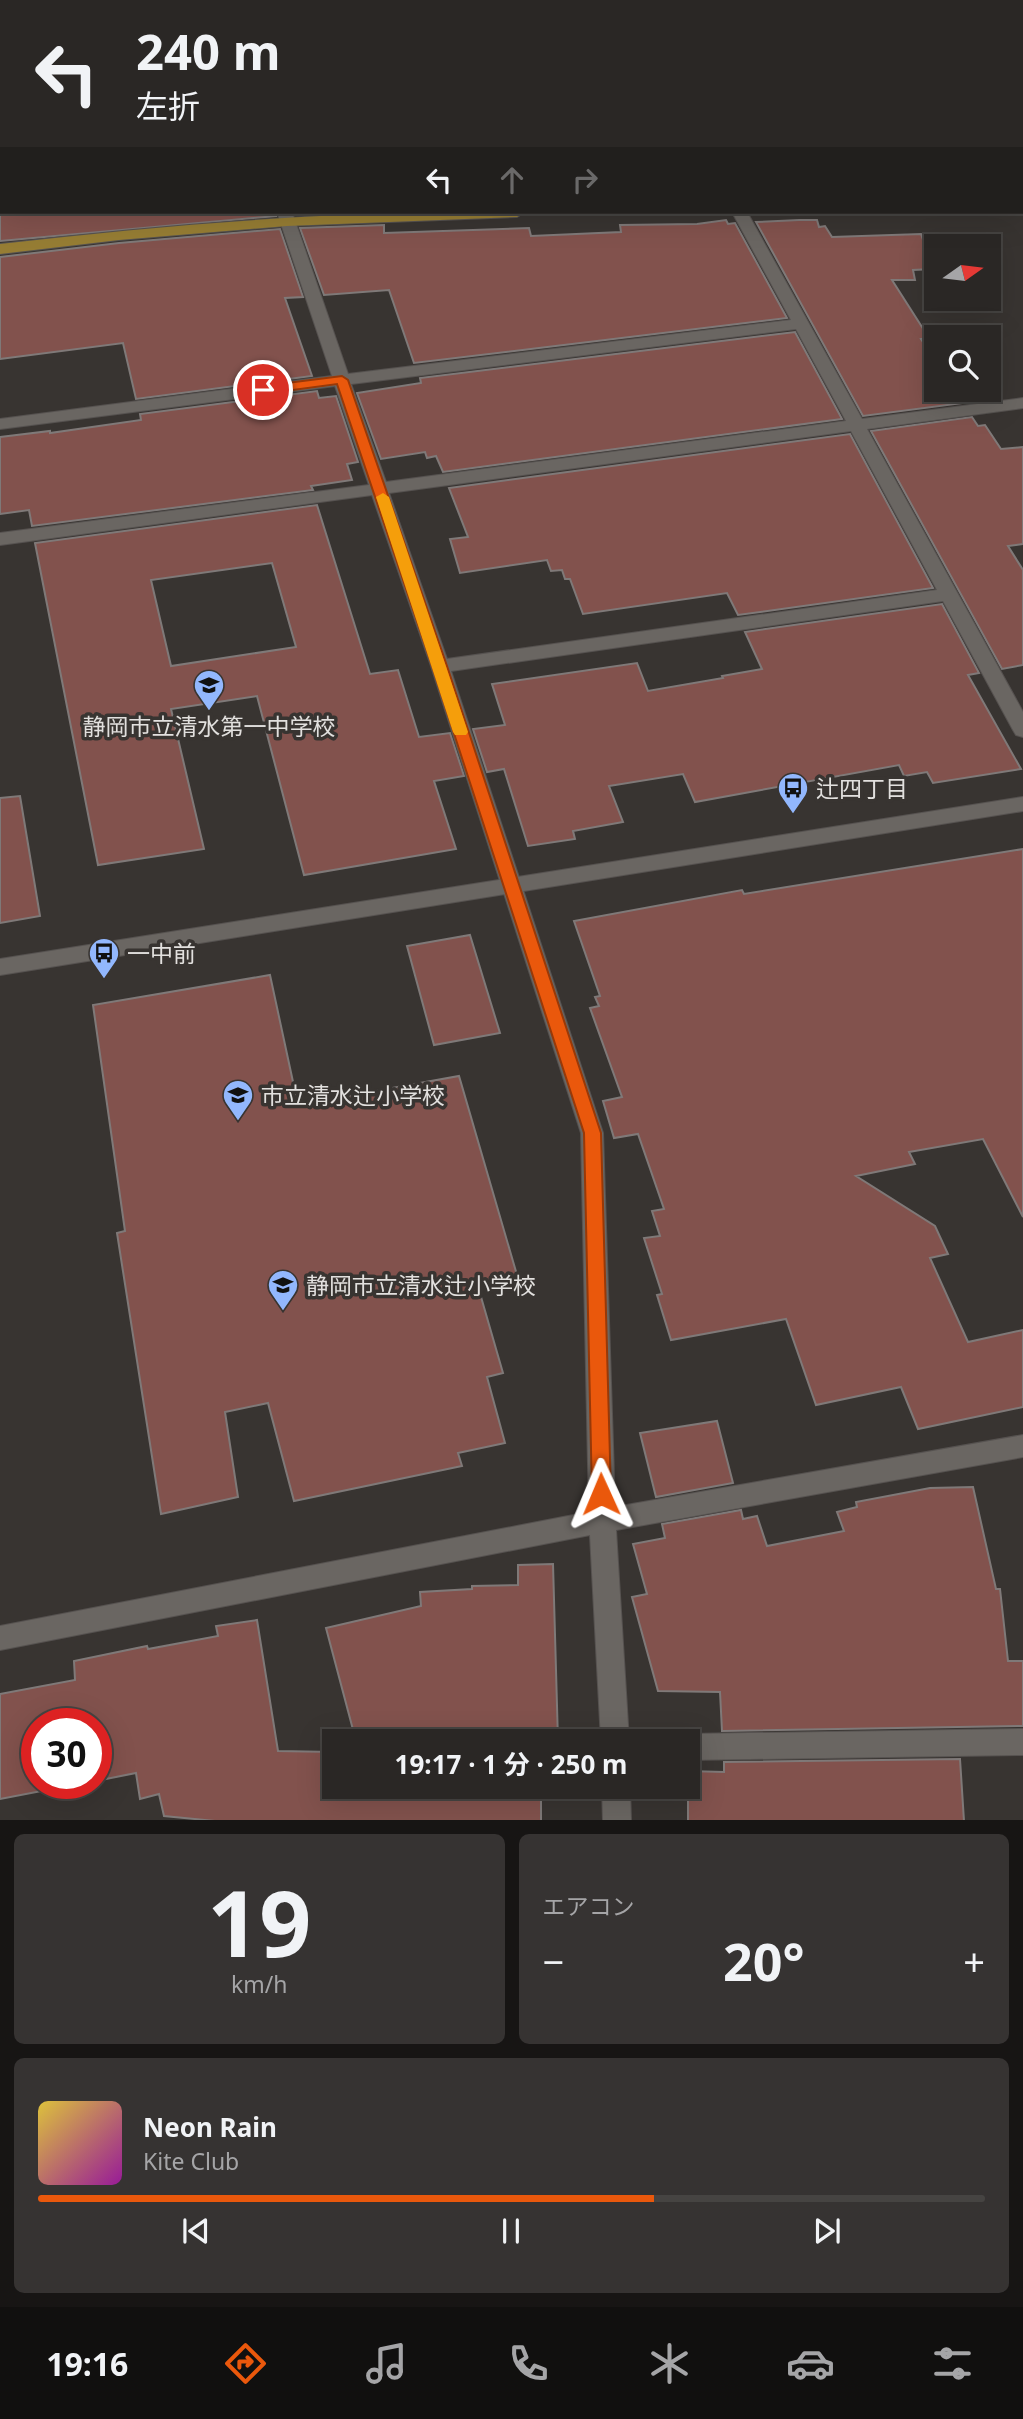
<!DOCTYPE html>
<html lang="ja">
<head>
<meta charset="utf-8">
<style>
  :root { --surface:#2a2725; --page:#363332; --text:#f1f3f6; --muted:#a5a5a7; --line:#464442; --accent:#ea580c }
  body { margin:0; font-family:"Noto Sans","Noto Sans JP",sans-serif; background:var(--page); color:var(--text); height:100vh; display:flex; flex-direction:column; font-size:26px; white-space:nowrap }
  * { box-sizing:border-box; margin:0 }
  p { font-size:23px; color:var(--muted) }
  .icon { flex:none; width:38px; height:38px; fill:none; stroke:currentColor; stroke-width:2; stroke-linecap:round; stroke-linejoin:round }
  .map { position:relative; height:1820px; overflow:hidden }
  .panel { display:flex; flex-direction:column; gap:14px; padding:14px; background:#171514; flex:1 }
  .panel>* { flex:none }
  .top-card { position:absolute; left:0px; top:0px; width:1024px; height:214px; box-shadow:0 7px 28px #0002,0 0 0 2px var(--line); background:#2a2725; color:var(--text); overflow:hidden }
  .needle { width:46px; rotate:76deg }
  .fabs { position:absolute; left:924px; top:234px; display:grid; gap:14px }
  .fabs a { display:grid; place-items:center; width:77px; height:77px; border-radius:0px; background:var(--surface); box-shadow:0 7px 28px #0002,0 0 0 2px var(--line); font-size:35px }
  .speed { position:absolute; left:21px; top:1708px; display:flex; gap:14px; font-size:35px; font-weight:700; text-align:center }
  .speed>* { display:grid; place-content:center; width:91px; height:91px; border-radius:50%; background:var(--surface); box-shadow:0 7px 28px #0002,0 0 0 2px var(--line); line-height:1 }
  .speed .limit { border:10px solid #d22; background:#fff; color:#111 }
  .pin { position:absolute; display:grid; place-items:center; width:60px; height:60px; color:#fff; margin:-30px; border:4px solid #fff; border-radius:50%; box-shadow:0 2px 7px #0007 }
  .me { position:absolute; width:77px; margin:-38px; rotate:359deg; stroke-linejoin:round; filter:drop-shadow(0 0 5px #0008) }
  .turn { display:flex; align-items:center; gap:24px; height:147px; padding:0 21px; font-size:32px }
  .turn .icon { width:91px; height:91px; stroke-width:2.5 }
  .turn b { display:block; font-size:49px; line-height:60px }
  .lanes { display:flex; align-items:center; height:66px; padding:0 21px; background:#0003; justify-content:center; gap:35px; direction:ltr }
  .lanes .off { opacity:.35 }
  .big { font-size:52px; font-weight:700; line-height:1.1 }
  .panel .widget { flex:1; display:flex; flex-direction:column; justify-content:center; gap:10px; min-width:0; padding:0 24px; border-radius:10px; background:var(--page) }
  .panel .dial { align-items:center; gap:0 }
  .dial b { font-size:91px; line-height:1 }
  .song { display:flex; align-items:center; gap:21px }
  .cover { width:84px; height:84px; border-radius:10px; background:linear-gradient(135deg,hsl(50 70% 55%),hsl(300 70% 35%)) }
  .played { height:7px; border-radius:4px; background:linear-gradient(90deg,var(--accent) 65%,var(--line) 65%) }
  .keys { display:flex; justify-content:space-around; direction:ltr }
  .heat { display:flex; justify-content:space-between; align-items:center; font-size:38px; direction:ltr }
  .panel .tiles { flex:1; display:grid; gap:14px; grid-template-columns:1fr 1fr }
  .widget:last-child { grid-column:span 2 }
  .trip { position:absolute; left:322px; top:1729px; width:378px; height:70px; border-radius:0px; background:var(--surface); box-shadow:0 7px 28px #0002,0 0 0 2px var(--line); font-weight:700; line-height:70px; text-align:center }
  .tabs { display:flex; height:112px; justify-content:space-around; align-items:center; background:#11100f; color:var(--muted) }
  .tabs .icon { width:49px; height:49px }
  .tabs .on { color:var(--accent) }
  .tabs b { font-size:32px; color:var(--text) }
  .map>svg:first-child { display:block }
  .building { fill:#82524d; stroke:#7f7978; stroke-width:2; fill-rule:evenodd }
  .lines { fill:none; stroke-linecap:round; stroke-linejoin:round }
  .street-casing { stroke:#565250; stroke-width:2 }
  .secondary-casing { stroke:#565250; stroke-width:2 }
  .primary-casing { stroke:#565250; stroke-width:2 }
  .street { fill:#6a6662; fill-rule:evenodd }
  .secondary { fill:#6a6662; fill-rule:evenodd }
  .primary { fill:#967d34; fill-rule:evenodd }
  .route { fill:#ea580c; stroke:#983908; stroke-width:2 }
  .slow { fill:#f59e0b }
  .labels { text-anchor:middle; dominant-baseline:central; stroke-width:7; stroke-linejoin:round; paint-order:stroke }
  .poi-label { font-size:23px; fill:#e2e0de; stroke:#383431; text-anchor:start }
</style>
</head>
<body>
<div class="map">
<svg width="1023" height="1821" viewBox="0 0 1023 1821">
  <rect width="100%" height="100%" fill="#383431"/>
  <!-- building -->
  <path class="building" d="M0,212H275L276,216L0,241Z
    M726,220L728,224L735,223L787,318L414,363L389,290L324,295L300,228L384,225V233L529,228L531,236L621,232L620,225L697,224Z
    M799,220H817L819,227L825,226L832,237L921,234L933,269L913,270L915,280H892L929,338L921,339L936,362V390H955L963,403L863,416L756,222Z
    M280,229L303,297L285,298L312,376L136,399L123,343L0,359V257L119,243Z
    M795,332L842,419L443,472L436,456L427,458L425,452L381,459L357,393L421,383L420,378Z
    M317,391L319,398L336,396L358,462L347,464L352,480L311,486L313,490L32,526L29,510L0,514V437L50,431V433L141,420L140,414Z
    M972,417L978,426L985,425L1001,449L1023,447V544L1008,546L1023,570V665L1002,669L871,431Z
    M850,434L933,588L738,615L727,593L583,614L570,579H565L562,570L551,571L547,560L460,573L450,539L468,537L449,488Z
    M317,505L370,674L398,670L419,737L450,733L464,776L434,781L456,849L304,875L257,696L171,709L204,849L98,865L35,543ZM272,563L296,647L171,666L151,580Z
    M942,604L979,673L968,675L1021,769L933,783L927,772L904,776L899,765L695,802L683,774L609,786L623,822L573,831L575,839L528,846L504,769L487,772L473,729L505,725L492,684L637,663L648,691L723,678L722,676L762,669L745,632Z
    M20,796L40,916L0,923V798Z
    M1023,849V1217L983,1139L909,1152L915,1164L856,1176L935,1226L948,1254L930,1258L968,1342L1023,1330V1407L918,1429L901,1387L816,1405L786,1319L671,1340L657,1295L662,1294L644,1238L660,1236L652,1211L664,1209L638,1134L614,1138L603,1101L622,1097L590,1008L599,1006L595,997L600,996L574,921L742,890L744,894Z
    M470,935L500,1033L434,1045L407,946Z
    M270,975L298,1105L459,1076L517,1275L477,1283L503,1373L487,1377L505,1443L458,1453L462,1466L294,1501L268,1403L225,1412L238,1497L161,1514L117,1233L125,1231L93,1005Z
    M717,1421L733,1483L656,1497L640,1433Z
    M973,1487L996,1589H1000L1008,1661H1023V1726L722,1731L720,1692L658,1691L632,1597L647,1594L633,1544L665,1538L662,1524L741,1510L743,1519L757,1516L767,1546L844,1531L837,1512L857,1507L856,1502L930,1488Z
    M553,1564L558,1741H356L326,1628L421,1606L420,1592L472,1589V1586L518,1585V1565Z
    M257,1620L278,1751L334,1752V1787H541V1821H215L164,1816L159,1794L140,1799L136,1773L96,1781V1724H37V1783H83L0,1799V1694L75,1680L74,1661L147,1646L148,1649L218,1636L216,1626Z
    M960,1759L964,1821H688V1771L724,1772V1762Z"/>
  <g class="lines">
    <!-- street casing -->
    <g class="street-casing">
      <path id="street" d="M199,0H213V2H199Z
        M613,0H627L628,2H614Z
        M1022,46H1023V54H1022Z
        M0,128H2V136H0Z
        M277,212H292L348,374L791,320L732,212H747L862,419L1023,398V408L867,429L1023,712V737L1016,735L1013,730L943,601L451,671L603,1133L615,1507L1023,1435V1457L616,1530L629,1741H601L590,1535L0,1650V1626L589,1512L581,1133L431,666L372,495L0,545V533L369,485L335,386L0,429V419L332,376ZM796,329L846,421L386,482L351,384ZM851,431L937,590L447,659L389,493Z
        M1023,1729V1755L688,1760V1741H677L678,1738L688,1734Z
        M602,1787H630L631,1821H603Z"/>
    </g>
    <!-- secondary casing -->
    <g class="secondary-casing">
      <path id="secondary" d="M324,0H352L322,2Z
        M0,35H2V43H0Z
        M1023,797V811L0,975V959Z"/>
    </g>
    <!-- primary casing -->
    <g class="primary-casing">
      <path id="primary" d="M1022,188H1023V198H1022Z
        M406,212H525L517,217L287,226L119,240L0,254V244C135,228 270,217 406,212Z"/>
    </g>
    <!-- street -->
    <use href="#street" class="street"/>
    <!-- secondary -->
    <use href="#secondary" class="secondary"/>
    <!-- primary -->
    <use href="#primary" class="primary"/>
  </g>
  <!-- route -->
  <path class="route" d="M342,376L348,380L447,666L601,1133L611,1494L608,1500L601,1502L594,1500L592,1494L584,1133L432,666L337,384L263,394L257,390L263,386Z"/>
  <!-- slow -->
  <path class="slow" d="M383,493L389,497L468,732L466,735H455L453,732L376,497Z"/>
  <!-- icons -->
  <defs>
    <g id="school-pin" transform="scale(1.575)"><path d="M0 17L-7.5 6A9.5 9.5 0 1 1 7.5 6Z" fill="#92b7fd" stroke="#383431"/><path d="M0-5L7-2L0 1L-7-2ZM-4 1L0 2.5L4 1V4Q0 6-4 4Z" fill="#111"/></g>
    <g id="bus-pin" transform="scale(1.575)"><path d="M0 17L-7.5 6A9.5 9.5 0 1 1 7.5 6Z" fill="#92b7fd" stroke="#383431"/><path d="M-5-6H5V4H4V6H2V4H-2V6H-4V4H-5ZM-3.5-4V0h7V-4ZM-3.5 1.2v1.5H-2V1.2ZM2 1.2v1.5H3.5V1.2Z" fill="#111"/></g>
  </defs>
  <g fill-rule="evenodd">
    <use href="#school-pin" x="209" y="685"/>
    <use href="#bus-pin" x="793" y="788"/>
    <use href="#bus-pin" x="104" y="953"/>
    <use href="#school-pin" x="238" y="1095"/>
    <use href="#school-pin" x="283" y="1285"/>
  </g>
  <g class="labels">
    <!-- poi labels -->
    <g class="poi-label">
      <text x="209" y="726" text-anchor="middle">静岡市立清水第一中学校</text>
      <text x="816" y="788">辻四丁目</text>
      <text x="127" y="953">一中前</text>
      <text x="261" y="1095">市立清水辻小学校</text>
      <text x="306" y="1285">静岡市立清水辻小学校</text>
    </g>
  </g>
</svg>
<div class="fabs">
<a><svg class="needle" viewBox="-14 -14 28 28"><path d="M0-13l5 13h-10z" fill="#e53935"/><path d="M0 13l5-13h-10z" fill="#a5a5a7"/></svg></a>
<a><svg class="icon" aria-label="search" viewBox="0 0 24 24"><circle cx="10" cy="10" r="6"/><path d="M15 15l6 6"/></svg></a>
</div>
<div class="speed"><div class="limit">30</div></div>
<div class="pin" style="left:263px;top:390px;background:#d93025"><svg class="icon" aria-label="arrive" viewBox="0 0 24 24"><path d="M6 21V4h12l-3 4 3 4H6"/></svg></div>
<svg class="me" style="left:601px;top:1494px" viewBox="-20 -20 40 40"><path d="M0-17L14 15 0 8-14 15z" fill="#ea580c" stroke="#fff" stroke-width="4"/></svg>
<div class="trip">19:17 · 1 分 · 250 m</div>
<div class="top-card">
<div class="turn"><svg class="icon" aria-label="left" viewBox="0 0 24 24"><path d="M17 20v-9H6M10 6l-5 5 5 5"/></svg><div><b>240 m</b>左折</div></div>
<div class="lanes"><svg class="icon" aria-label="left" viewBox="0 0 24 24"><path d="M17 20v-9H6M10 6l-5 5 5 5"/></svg><svg class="icon off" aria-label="ahead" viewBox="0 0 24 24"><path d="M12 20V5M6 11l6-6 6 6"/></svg><svg class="icon off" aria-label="right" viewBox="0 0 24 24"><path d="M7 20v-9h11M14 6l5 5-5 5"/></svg></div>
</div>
</div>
<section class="panel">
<div class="tiles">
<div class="widget dial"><b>19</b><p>km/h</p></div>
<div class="widget"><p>エアコン</p>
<div class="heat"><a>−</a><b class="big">20°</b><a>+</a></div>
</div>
<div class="widget">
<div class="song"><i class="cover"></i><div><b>Neon Rain</b><p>Kite Club</p></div></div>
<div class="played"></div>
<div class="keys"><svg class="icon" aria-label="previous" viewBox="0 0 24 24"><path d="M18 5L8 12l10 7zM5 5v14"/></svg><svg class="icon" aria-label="pause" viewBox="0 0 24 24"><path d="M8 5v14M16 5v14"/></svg><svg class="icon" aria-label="next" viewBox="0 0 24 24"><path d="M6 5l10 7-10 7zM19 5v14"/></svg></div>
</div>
</div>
</section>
<nav class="tabs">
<b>19:16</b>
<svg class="icon on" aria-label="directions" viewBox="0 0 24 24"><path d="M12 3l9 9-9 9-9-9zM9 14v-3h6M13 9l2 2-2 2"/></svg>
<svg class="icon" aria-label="music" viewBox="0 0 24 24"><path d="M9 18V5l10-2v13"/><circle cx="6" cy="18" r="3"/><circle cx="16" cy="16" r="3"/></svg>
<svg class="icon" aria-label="phone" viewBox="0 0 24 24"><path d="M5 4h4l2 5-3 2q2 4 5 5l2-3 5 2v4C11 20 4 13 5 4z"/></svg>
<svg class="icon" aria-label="climate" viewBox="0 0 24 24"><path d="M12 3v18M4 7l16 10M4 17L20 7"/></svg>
<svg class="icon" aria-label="car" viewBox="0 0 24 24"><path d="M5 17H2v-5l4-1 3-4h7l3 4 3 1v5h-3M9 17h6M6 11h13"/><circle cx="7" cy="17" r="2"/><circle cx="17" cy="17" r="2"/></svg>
<svg class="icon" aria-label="filters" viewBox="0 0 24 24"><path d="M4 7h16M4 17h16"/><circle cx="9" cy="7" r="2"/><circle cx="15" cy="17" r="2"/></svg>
</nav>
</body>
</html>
